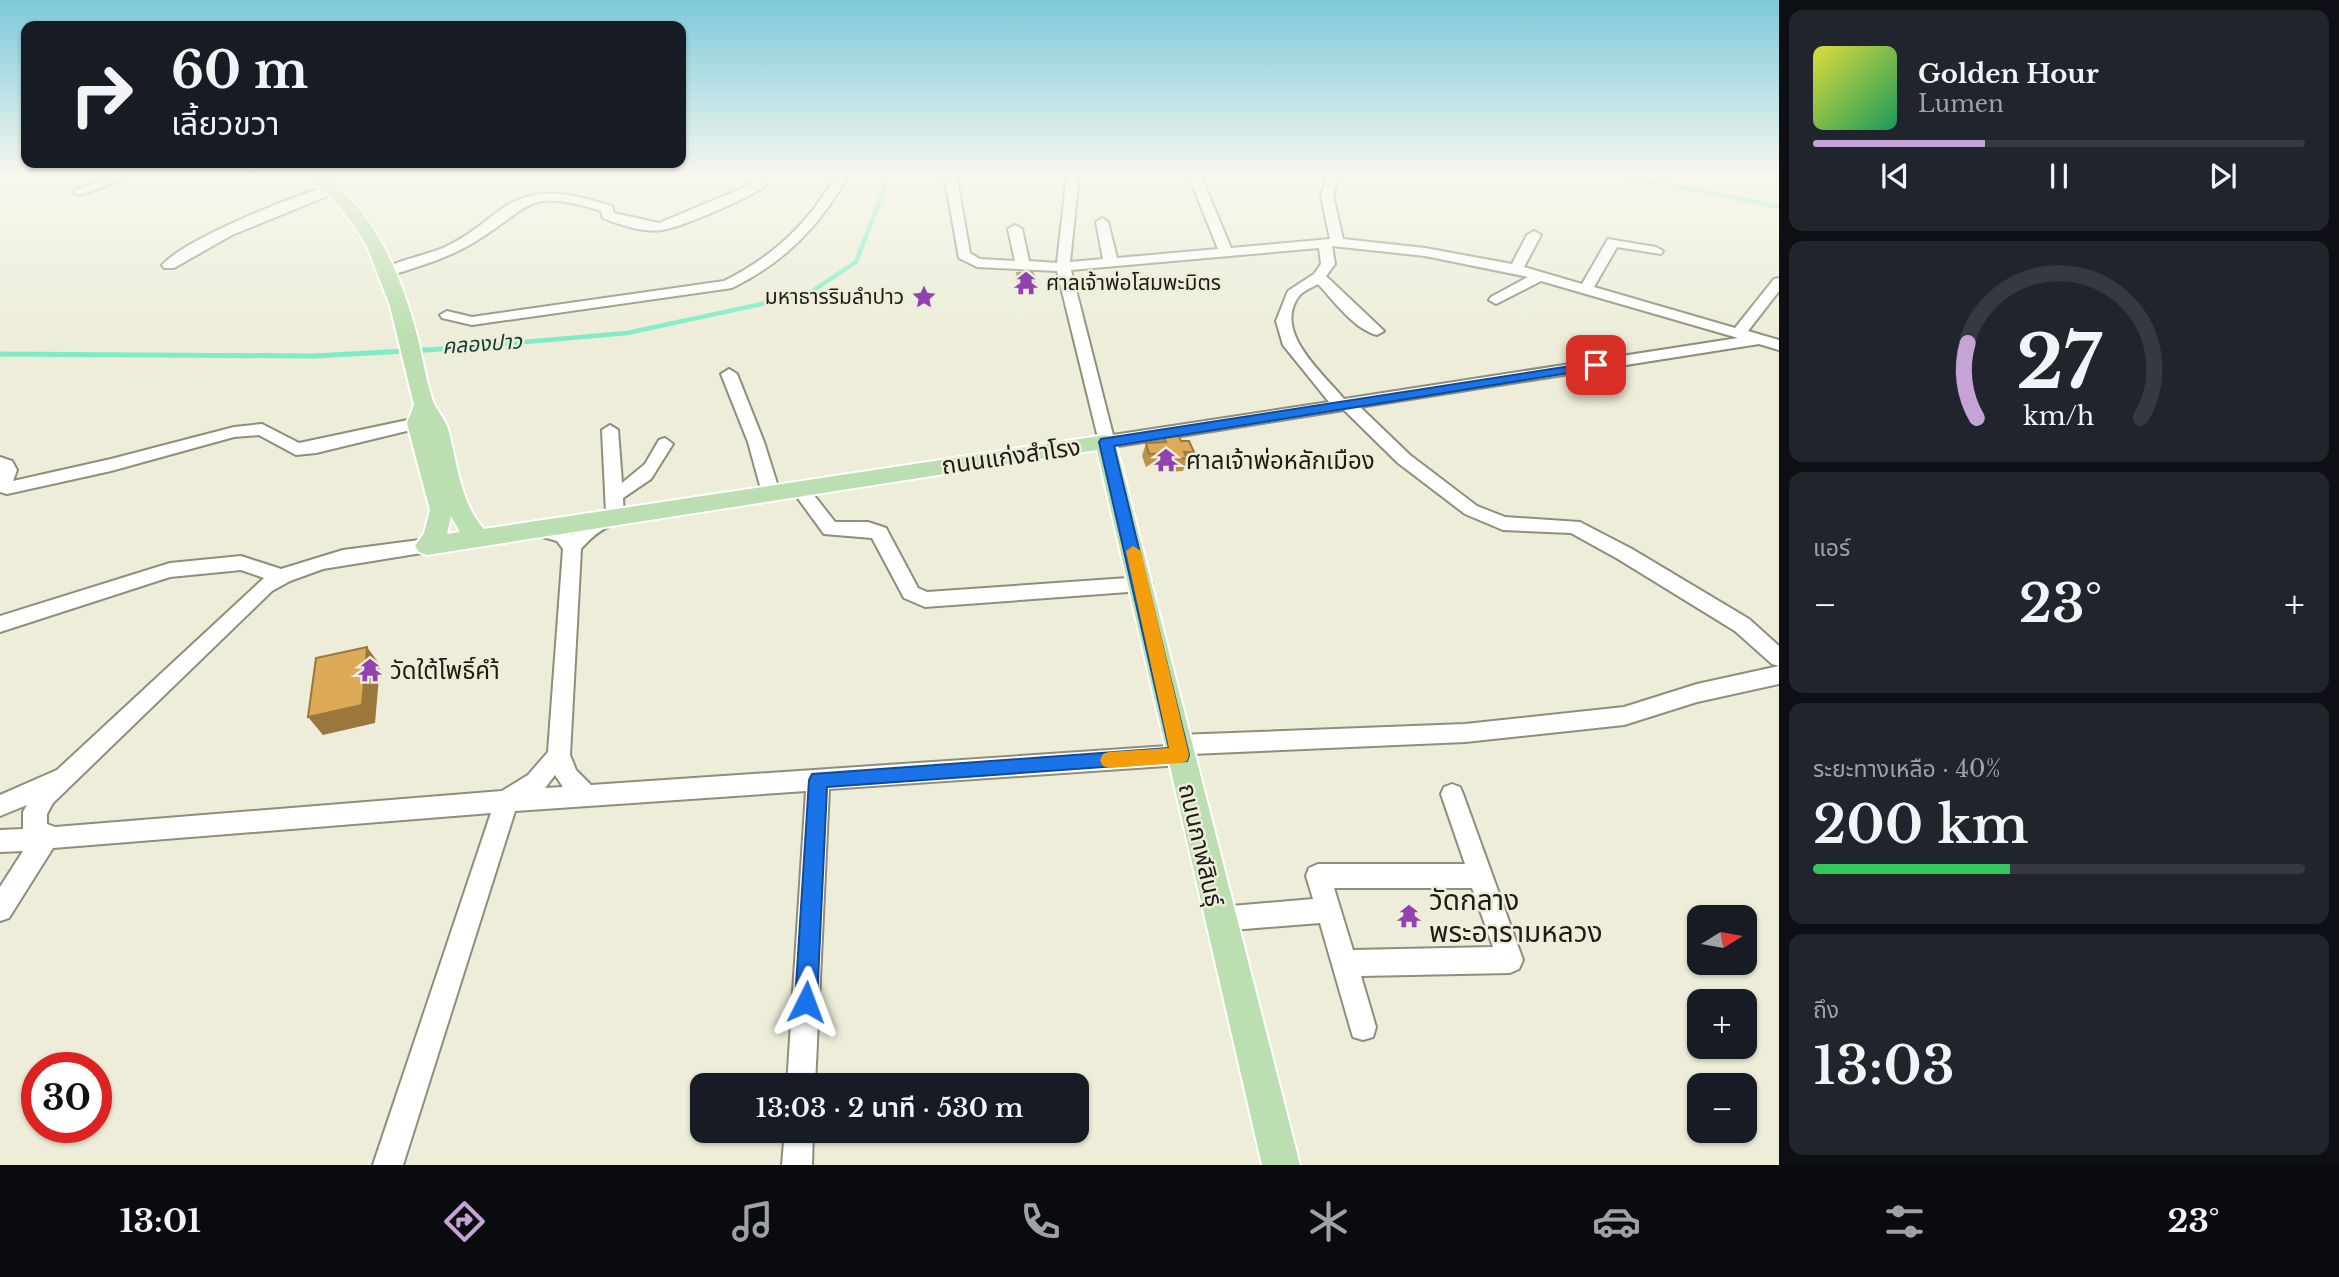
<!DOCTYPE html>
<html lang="th">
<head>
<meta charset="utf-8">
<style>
  :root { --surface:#171b24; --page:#20242c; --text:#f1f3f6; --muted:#9ea1a6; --line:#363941; --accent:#c6a3d7 }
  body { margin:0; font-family:"Libre Baskerville","Noto Sans Thai",serif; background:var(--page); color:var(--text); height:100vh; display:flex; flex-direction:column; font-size:26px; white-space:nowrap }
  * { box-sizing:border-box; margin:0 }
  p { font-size:23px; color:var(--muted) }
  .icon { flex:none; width:38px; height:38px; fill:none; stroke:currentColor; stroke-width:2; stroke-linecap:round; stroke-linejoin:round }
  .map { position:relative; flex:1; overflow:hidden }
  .details { display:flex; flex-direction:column; gap:10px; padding:10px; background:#0d0f14; width:560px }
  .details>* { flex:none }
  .banner { position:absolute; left:21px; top:21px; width:665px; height:147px; border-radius:14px; box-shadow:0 2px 5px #0004; background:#171b24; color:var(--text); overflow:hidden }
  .needle { width:46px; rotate:79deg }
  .tools { position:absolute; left:1687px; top:905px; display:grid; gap:14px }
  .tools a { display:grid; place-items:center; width:70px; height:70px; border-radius:14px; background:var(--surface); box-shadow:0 2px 5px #0004; font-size:35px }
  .speed { position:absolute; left:21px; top:1052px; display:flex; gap:14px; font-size:35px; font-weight:700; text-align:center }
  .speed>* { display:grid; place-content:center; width:91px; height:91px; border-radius:50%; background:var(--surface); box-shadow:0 2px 5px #0004; line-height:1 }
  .speed .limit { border:10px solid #d22; background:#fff; color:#111 }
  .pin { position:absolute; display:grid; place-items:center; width:60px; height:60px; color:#fff; margin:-30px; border-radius:14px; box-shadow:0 4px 10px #0006 }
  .me { position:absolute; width:77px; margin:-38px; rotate:3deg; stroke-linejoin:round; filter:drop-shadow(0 0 5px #0008) }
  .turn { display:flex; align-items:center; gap:24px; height:147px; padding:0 35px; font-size:32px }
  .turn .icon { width:91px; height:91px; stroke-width:2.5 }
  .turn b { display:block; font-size:49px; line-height:60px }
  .big { font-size:52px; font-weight:600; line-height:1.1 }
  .details .card { flex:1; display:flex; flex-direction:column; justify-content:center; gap:10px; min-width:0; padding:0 24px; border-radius:14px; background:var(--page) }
  .details .dial { align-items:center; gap:0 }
  .dial svg { height:182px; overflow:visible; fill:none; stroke:var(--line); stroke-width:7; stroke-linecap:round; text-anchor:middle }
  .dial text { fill:var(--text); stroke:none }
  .song { display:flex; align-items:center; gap:21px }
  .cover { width:84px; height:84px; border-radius:10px; background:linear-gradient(135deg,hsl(60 70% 55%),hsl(150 70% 35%)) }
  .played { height:7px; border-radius:4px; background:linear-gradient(90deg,var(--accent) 35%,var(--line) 35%) }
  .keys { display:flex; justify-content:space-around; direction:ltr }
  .heat { display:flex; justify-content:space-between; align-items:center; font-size:38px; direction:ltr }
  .charge { height:10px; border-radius:5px; background:linear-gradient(90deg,#34c759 40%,var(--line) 0) }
  .trip { position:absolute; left:690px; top:1073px; width:399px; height:70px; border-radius:14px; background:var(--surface); box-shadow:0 2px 5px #0004; font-weight:600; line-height:70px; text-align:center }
  .tab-bar { display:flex; height:112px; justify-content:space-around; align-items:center; background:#090b0e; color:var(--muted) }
  .tab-bar .icon { width:49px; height:49px }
  .tab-bar .active { color:var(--accent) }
  .tab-bar b { font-size:32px; color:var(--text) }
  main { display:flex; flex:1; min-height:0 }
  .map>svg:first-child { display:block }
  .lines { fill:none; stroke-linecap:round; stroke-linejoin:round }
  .stream-far1 { stroke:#7decc7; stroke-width:4.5 }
  .stream { stroke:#7decc7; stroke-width:5 }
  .minor-casing { stroke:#8d8e7b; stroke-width:4 }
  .major-casing { stroke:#fff; stroke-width:4 }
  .minor { fill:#fff; fill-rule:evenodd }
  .major { fill:#bbdfb0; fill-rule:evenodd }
  .wall { fill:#be924c }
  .shaded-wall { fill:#9b773e }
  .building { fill:#ddaa58; stroke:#9b773e; stroke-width:2 }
  .route { fill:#1a73e8; stroke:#114b97; stroke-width:2 }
  .slow { fill:#f59e0b }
  .labels { text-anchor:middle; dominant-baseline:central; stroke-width:5; stroke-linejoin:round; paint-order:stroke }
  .far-poi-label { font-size:21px; fill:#1c1c15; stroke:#ededd9; text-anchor:start }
  .far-water-label { font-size:21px; font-style:italic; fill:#0e4031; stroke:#ededd9 }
  .street-label { font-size:24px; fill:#1c1c15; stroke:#ededd9 }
  .poi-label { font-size:24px; fill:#1c1c15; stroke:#ededd9; text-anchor:start }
  .near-poi-label { font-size:28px; fill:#1c1c15; stroke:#ededd9; text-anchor:start }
</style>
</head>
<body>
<main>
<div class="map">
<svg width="1779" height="1165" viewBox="0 0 1779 1165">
  <rect width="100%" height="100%" fill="#ededd9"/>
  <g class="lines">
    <!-- stream-far1 -->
    <path class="stream-far1" d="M1598,174L1698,190L1779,207
      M470,347L627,333L808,294L856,262L884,189L886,174"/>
    <!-- stream -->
    <path class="stream" d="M0,354L314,356L498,346"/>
    <!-- minor casing -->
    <g class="minor-casing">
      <path id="minor" d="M120,174H137L83,194H75L73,191Z
        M311,174H328L319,179H311Z
        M739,174H753L767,184C755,196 680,228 662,230C645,233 619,225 603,218L601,211C524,187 533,207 473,243C448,258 420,266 392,275L387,276L380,272C392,261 428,255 445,247C467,237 484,222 503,208C538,184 574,195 612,206L614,213L659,223L752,184Z
        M837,174H849C821,225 785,262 732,288L472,325L442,318L440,315L447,311L472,317L724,281C774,256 809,223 837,174Z
        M944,174H956L970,253L980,259L1015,261L1008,229L1015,225L1022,229L1029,261L1057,263L1067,174H1079L1070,262L1103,259L1096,222L1102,218L1108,222L1117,258L1218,249L1188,174H1200L1231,248L1330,239L1321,196L1328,174H1340L1333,196L1343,239L1425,248L1512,264L1527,235L1534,231L1541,235L1524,267L1582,284L1608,239L1656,247L1663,251L1661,254L1617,247L1594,287L1735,328L1774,279L1779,278V291L1748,331L1779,340V350L1759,344L1360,407L1410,455L1477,506L1505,517L1580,522L1632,549L1749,619L1779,646V666L1772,664L1735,631L1618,559L1571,533L1503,530L1465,514L1398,463L1344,410L1106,448L1100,446L1057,271L977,267L959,258ZM1332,246L1425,256L1528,277L1491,297L1489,300L1496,304L1541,281L1738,338L1344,399C1324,374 1272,332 1299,296C1303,291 1313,287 1318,284C1334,301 1354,329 1377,335L1384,331L1326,276L1335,264ZM1319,248L1321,264L1314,274L1288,291L1276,321L1283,345L1329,402L1113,435L1071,270Z
        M333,185L339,189L337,192L232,235L174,268H164L162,265C187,238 295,195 333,185Z
        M729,369L737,374L764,442L780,493L777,497H765L762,493L748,442L721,374Z
        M417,418L423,419L425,423L423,427L316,453L296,455L259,435L234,437L111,471L7,494L0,492V457L12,461L17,470L13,481L111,459L234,427L262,424L299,443Z
        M610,425L618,430L622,483L645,464L659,440L665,438L673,444L651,479L623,498L624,517L621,522C605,526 593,535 581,549L570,755L576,770L591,785L1168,746L1170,738L1178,735L1465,724L1624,707L1697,684L1779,666V684L1697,702L1624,725L1465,742L1191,754L1188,762L1180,765L829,789L815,1085H787L806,791L515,811L403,1165H373L491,813L53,848L9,918L0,921V887L23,851L0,852V830L23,829V812L27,805L0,816V795L57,770L264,578L241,570L170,577L0,632V616L170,563L241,556L281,569L343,550L427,539L434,541L436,546L434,551L323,569L290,581L272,591L53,803L47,814V824L55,827L502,791L528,775L548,752L563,549L557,541L532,534L529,529L532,524L538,522L570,531L572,535L598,514L606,513L602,430ZM555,775L563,787L545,788Z
        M800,483L806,485L835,522H868L886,528L918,588L927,592L1142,577L1149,579L1152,584L1149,589L1142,591L925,607L904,598L872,538L824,534L791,489Z
        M1452,784L1460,787L1463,794L1523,960L1519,969L1510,973L1361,976L1376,1027L1373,1037L1363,1040L1353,1037L1350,1027L1320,923L1219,931L1210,928L1206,919L1210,910L1219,907L1313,899L1306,876L1309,868L1318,864H1465L1441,794L1444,787ZM1334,888H1472L1493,947L1353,950Z
        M785,1130H813L812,1165H782Z"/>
    </g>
    <!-- major casing -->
    <g class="major-casing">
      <path id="major" d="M304,174C327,174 336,184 352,201C387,241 405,289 418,339C423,360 426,381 433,401C437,411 445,419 448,429C457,462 460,503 484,529L1106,435L1114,437L1300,1165H1262L1097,450L427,555L419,552L415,546L424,533L430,510L407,423L414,405L390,306L367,246L352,222L332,198ZM451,516L452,518L460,532L447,534Z"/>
    </g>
    <!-- minor -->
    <use href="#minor" class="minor"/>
    <!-- major -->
    <use href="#major" class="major"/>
  </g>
  <!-- wall -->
  <path class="wall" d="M1017,273L1036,280L1035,286L1020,288L1016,280Z
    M1164,437L1181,441L1194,452L1190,465H1185L1183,471L1169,472L1166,466L1146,467L1142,456L1146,443L1162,442Z"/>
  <!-- shaded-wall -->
  <path class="shaded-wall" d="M367,647L380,665L375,723L323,735L308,717Z"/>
  <!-- building -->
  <path class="building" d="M1032,272L1036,280L1021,281L1017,273Z
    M1179,436L1181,441H1189L1194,452H1184L1187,458L1172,459L1170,453L1149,454L1146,443L1166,442L1164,437Z
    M367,647L362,705L308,717L316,658Z"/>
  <!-- sky -->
  <linearGradient id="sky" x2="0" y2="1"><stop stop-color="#7dcadb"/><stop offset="0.52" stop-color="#f7f7ee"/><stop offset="1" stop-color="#f7f7ee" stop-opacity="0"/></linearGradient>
  <rect width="1779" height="337" fill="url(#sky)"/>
  <!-- route -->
  <path class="route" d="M1596,362L1600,363V368L1114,446L1189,755L1187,761L827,787L817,1002L814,1009L806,1013L798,1009L795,1002L809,780L812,774L1169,748L1099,442L1101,439Z"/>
  <!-- slow -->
  <path class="slow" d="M1133,546L1141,551L1189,755L1187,761L1180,763L1109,768L1103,766L1100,760L1103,754L1109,752L1169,748L1126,551Z"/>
  <!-- icons -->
  <defs>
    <g id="temple-bare" transform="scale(1.89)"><path d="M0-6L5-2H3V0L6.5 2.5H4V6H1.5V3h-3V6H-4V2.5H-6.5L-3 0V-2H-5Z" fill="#9241b1" stroke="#ededd9" stroke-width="2.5" paint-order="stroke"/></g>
    <g id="sight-bare" transform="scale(1.89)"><path d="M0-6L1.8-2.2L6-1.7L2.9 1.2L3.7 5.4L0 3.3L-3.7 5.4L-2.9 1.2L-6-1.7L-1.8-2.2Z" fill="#9241b1" stroke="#ededd9" stroke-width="2.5" paint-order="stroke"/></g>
  </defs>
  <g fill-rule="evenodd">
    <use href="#temple-bare" x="1026" y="283"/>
    <use href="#sight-bare" x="924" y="297"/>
    <use href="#temple-bare" x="1166" y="460"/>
    <use href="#temple-bare" x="370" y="670"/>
    <use href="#temple-bare" x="1409" y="916"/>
  </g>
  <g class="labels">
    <!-- far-poi labels -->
    <g class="far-poi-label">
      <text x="1046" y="283">ศาลเจ้าพ่อโสมพะมิตร</text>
      <text x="904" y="297" text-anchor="end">มหาธารริมลำปาว</text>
    </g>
    <!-- far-water labels -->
    <g class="far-water-label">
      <text transform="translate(482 344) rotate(-4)">คลองปาว</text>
    </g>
    <!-- street labels -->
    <g class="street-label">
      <text transform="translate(1011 456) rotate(-8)">ถนนแก่งสำโรง</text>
      <text transform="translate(1201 845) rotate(77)">ถนนกาฬสินธุ์</text>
    </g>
    <!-- poi labels -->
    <g class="poi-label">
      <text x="1186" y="460">ศาลเจ้าพ่อหลักเมือง</text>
      <text x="390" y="670">วัดใต้โพธิ์คำ้</text>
    </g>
    <!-- near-poi labels -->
    <g class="near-poi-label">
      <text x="1429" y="900">วัดกลาง<tspan x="1429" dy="32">พระอารามหลวง</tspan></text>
    </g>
  </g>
</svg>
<div class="tools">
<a><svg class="needle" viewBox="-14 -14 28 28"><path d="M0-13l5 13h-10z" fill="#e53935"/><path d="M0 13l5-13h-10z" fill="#9ea1a6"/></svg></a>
<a>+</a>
<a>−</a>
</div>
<div class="speed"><div class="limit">30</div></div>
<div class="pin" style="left:1596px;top:365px;background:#d93025"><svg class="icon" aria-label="arrive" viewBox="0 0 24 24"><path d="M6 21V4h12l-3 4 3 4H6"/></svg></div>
<svg class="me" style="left:806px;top:1002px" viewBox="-20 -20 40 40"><path d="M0-17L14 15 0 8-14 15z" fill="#1a73e8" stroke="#fff" stroke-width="4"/></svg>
<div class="trip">13:03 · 2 นาที · 530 m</div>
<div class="banner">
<div class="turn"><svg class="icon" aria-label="right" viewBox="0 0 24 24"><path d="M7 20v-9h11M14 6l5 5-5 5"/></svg><div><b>60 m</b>เลี้ยวขวา</div></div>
</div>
</div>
<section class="details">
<div class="card">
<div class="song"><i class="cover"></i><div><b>Golden Hour</b><p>Lumen</p></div></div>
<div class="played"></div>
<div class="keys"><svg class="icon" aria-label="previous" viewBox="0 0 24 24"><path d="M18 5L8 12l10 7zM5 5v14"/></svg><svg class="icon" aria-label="pause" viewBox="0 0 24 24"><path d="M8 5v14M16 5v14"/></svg><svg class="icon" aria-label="next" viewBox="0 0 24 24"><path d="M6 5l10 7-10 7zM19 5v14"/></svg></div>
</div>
<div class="card dial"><svg viewBox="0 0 100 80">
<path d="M14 69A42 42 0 1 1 86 69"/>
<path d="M14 69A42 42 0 0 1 10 36" stroke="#c6a3d7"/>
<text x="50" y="56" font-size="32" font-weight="700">27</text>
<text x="50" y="72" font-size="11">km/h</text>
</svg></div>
<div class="card"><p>แอร์</p>
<div class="heat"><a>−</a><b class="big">23°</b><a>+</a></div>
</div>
<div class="card"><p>ระยะทางเหลือ · 40%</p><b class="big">200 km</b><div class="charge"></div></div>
<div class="card"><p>ถึง</p><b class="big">13:03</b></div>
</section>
</main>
<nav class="tab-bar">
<b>13:01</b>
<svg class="icon active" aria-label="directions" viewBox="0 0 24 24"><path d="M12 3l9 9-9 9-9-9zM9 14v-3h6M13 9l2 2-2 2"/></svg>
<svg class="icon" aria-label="music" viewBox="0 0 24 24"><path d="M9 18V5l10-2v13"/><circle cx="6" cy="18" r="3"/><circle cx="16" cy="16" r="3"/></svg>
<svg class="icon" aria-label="phone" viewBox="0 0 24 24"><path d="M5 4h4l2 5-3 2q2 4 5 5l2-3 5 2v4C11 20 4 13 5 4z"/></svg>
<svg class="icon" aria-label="climate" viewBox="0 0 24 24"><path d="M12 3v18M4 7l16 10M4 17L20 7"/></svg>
<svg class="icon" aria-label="car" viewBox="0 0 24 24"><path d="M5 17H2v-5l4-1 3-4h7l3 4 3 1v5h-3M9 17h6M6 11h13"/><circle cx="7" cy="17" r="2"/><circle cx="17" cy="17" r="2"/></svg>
<svg class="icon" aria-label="filters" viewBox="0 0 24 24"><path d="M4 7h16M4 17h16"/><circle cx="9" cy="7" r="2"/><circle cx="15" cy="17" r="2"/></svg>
<b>23°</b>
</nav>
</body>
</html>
